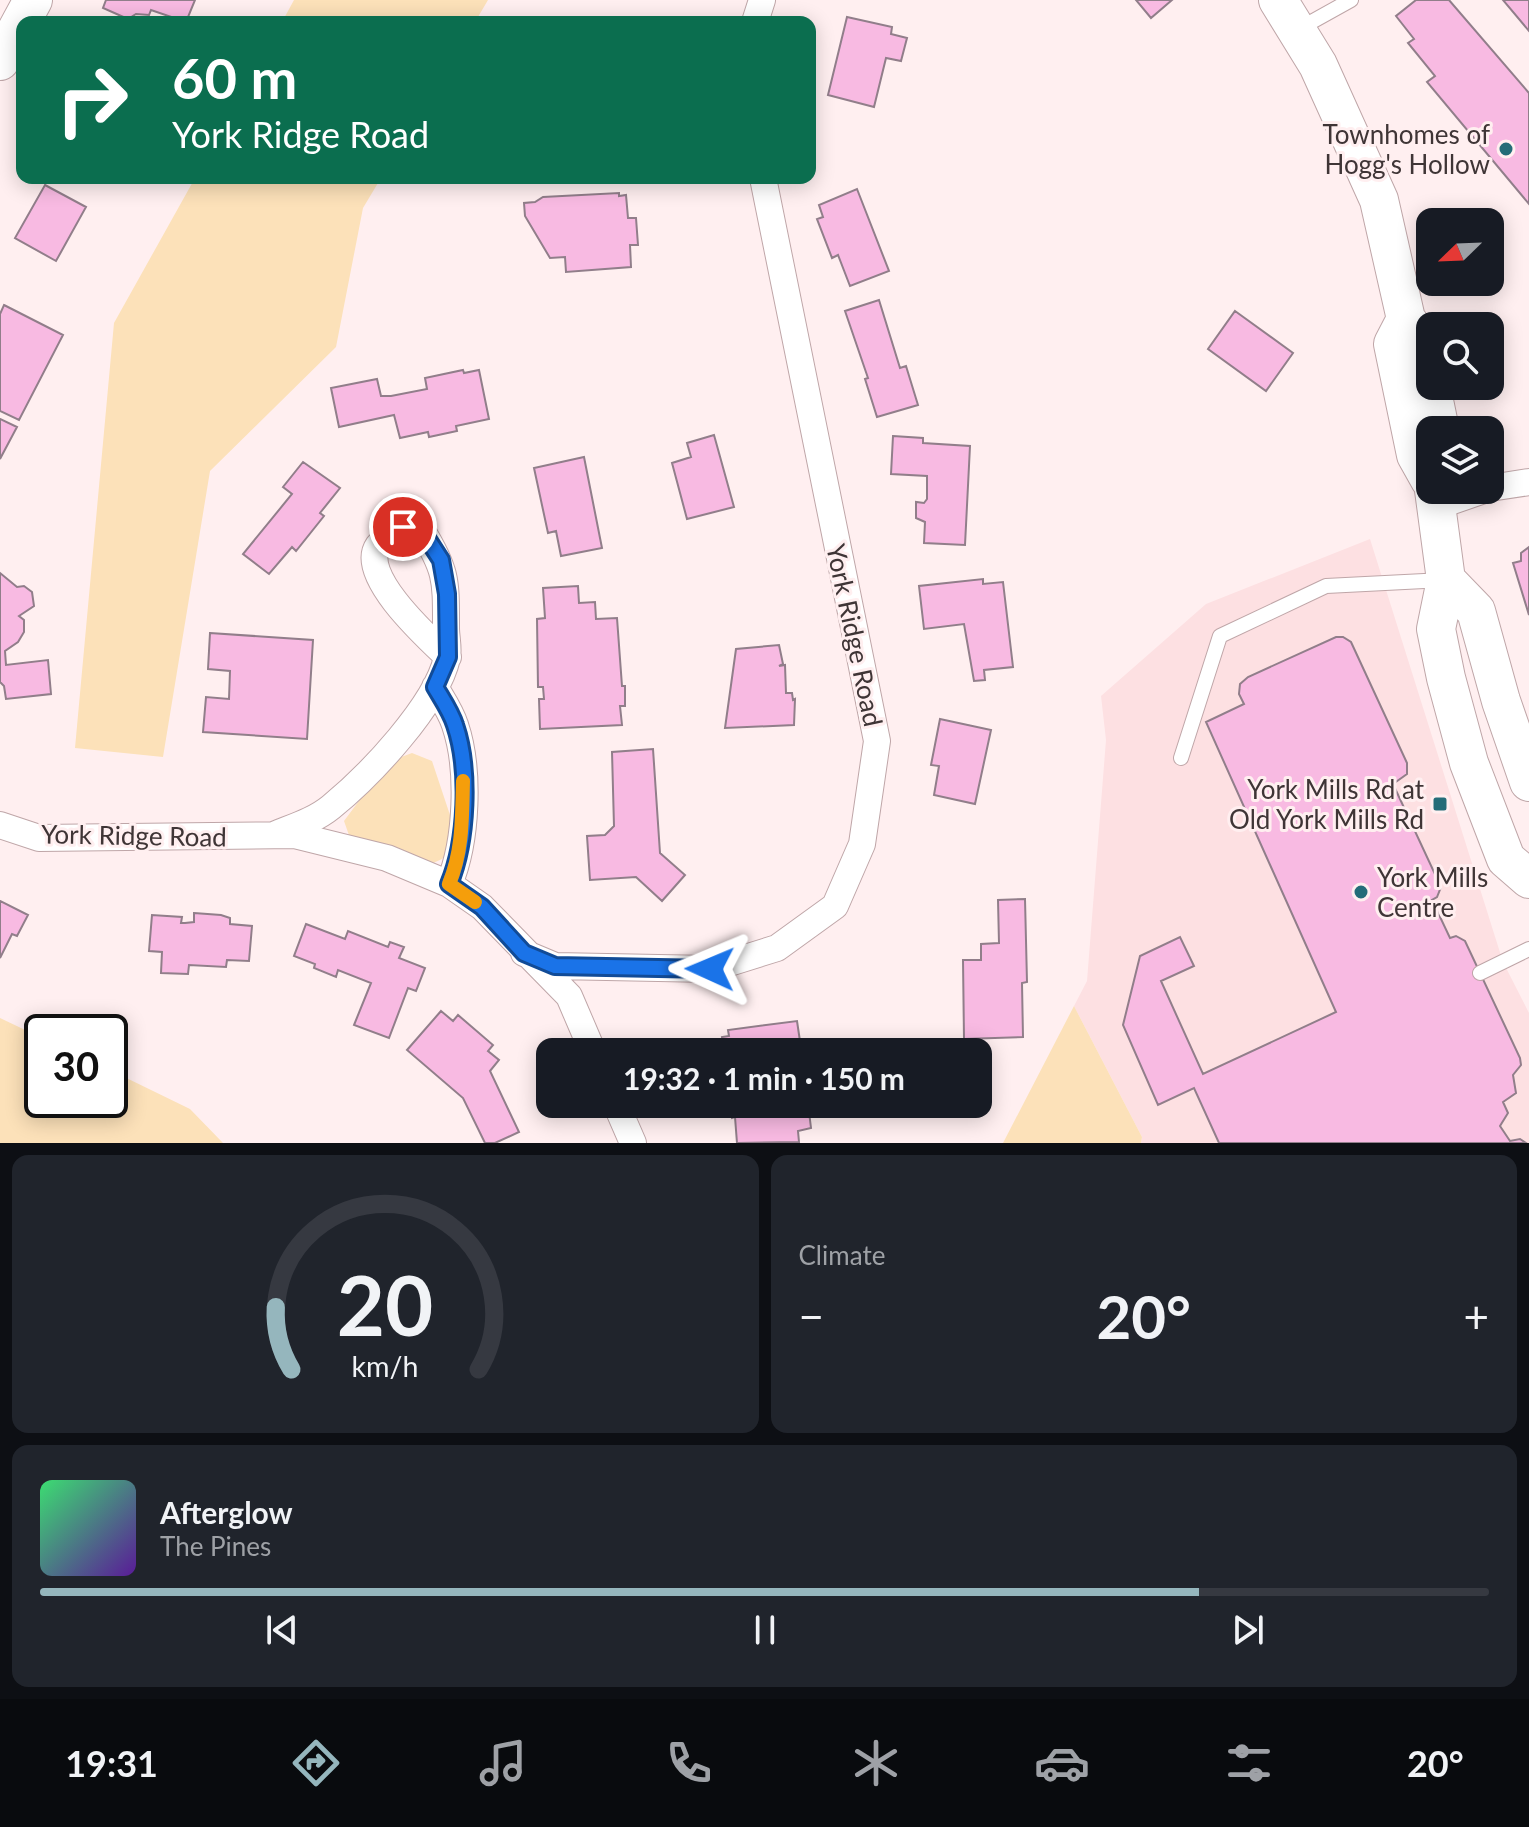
<!DOCTYPE html>
<html lang="en">
<head>
<meta charset="utf-8">
<style>
  :root { --surface:#171b24; --page:#20242c; --text:#f1f3f6; --muted:#9ea1a6; --line:#363941; --accent:#95b6bd }
  body { margin:0; font-family:Lato,sans-serif; background:var(--page); color:var(--text); height:100vh; display:flex; flex-direction:column; font-size:30px; white-space:nowrap }
  * { box-sizing:border-box; margin:0 }
  p { font-size:26px; color:var(--muted) }
  .icon { flex:none; width:44px; height:44px; fill:none; stroke:currentColor; stroke-width:2; stroke-linecap:round; stroke-linejoin:round }
  .map { position:relative; height:1143px; overflow:hidden }
  .side { display:flex; flex-direction:column; gap:12px; padding:12px; background:#0d0f14; flex:1 }
  .side>* { flex:none }
  .hud { position:absolute; left:16px; top:16px; width:800px; height:168px; border-radius:16px; box-shadow:0 4px 20px #0003; background:#0b6e4f; color:#fff; overflow:hidden }
  .needle { width:52px; rotate:247deg }
  .tools { position:absolute; left:1416px; top:208px; display:grid; gap:16px }
  .tools a { display:grid; place-items:center; width:88px; height:88px; border-radius:16px; background:var(--surface); box-shadow:0 4px 20px #0003; font-size:40px }
  .speed { position:absolute; left:24px; top:1014px; display:flex; gap:16px; font-size:40px; font-weight:700; text-align:center }
  .speed>* { display:grid; place-content:center; width:104px; height:104px; border-radius:50%; background:var(--surface); box-shadow:0 4px 20px #0003; line-height:1 }
  .speed .limit { border:4px solid #111; border-radius:12px; background:#fff; color:#111 }
  .pin { position:absolute; display:grid; place-items:center; width:68px; height:68px; color:#fff; margin:-34px; border:4px solid #fff; border-radius:50%; box-shadow:0 2px 8px #0007 }
  .me { position:absolute; width:88px; margin:-44px; rotate:271deg; stroke-linejoin:round; filter:drop-shadow(0 0 6px #0008) }
  .turn { display:flex; align-items:center; gap:28px; height:168px; padding:0 24px; font-size:36px }
  .turn .icon { width:104px; height:104px; stroke-width:2.5 }
  .turn b { display:block; font-size:56px; line-height:68px }
  .big { font-size:60px; font-weight:700; line-height:1.1 }
  .side .tile { flex:1; display:flex; flex-direction:column; justify-content:center; gap:12px; min-width:0; padding:0 28px; border-radius:16px; background:var(--page) }
  .side .dial { align-items:center; gap:0 }
  .dial svg { height:208px; overflow:visible; fill:none; stroke:var(--line); stroke-width:7; stroke-linecap:round; text-anchor:middle }
  .dial text { fill:var(--text); stroke:none }
  .song { display:flex; align-items:center; gap:24px }
  .cover { width:96px; height:96px; border-radius:12px; background:linear-gradient(135deg,hsl(140 70% 55%),hsl(270 70% 35%)) }
  .played { height:8px; border-radius:4px; background:linear-gradient(90deg,var(--accent) 80%,var(--line) 80%) }
  .keys { display:flex; justify-content:space-around; direction:ltr }
  .heat { display:flex; justify-content:space-between; align-items:center; font-size:44px; direction:ltr }
  .side .tiles { flex:1; display:grid; gap:12px; grid-template-columns:1fr 1fr }
  .tile:last-child { grid-column:span 2 }
  .trip { position:absolute; left:536px; top:1038px; width:456px; height:80px; border-radius:16px; background:var(--surface); box-shadow:0 4px 20px #0003; font-weight:700; line-height:80px; text-align:center }
  .dock { display:flex; height:128px; justify-content:space-around; align-items:center; background:#090b0e; color:var(--muted) }
  .dock .icon { width:56px; height:56px }
  .dock .current { color:var(--accent) }
  .dock b { font-size:36px; color:var(--text) }
  .map>svg:first-child { display:block }
  .built { fill:#fde0e2 }
  .green { fill:#fce1b9 }
  .building { fill:#f8bae2; stroke:#917e8a; stroke-width:2 }
  .lines { fill:none; stroke-linecap:round; stroke-linejoin:round }
  .lane-casing { stroke:#bfa6a8; stroke-width:16 }
  .street-casing { stroke:#bfa6a8; stroke-width:28 }
  .secondary-casing { stroke:#bfa6a8; stroke-width:40 }
  .lane { stroke:#fff; stroke-width:14 }
  .street { stroke:#fff; stroke-width:26 }
  .secondary { stroke:#fff; stroke-width:38 }
  .route-casing { stroke:#114b97; stroke-width:20 }
  .route { stroke:#1a73e8; stroke-width:14 }
  .slow { stroke:#f59e0b; stroke-width:14 }
  .poi-dot { fill:#246c78; stroke:#ffeff0; stroke-width:3 }
  .labels { text-anchor:middle; dominant-baseline:central; stroke-width:6; stroke-linejoin:round; paint-order:stroke }
  .poi-label { font-size:26px; fill:#3f3536; stroke:#ffeff0; text-anchor:end }
  .street-label { font-size:26px; fill:#3f3536; stroke:#ffeff0 }
</style>
</head>
<body>
<div class="map">
<svg width="1529" height="1143" viewBox="0 0 1529 1143">
  <rect width="100%" height="100%" fill="#ffeff0"/>
  <!-- built -->
  <path class="built" d="M1370,539L1503,962L1529,1013V1143H1141L1142,1137L1074,1006L1087,981L1106,740L1101,696L1206,604Z"/>
  <!-- green -->
  <path class="green" d="M294,0H488L475,22H282Z
    M195,178H381L363,208L336,347L210,471L163,757L75,748L114,323Z
    M412,753L432,761L458,839L442,859L431,864L350,838L344,821L388,762Z
    M1074,1006L1142,1137L1141,1143H1003Z
    M0,1018L42,1038V1100H110V1070L190,1109L223,1143H0Z"/>
  <!-- building -->
  <path class="building" d="M106,0H195L186,22L151,10L149,15L136,14L128,19L103,8Z
    M1136,0H1172L1151,18Z
    M1416,0H1449L1529,93V204L1427,82L1435,76L1408,43L1414,39L1396,16Z
    M1503,0H1529V31Z
    M847,17L892,27L891,34L907,38L901,61L886,58L874,107L828,95Z
    M45,185L86,207L56,261L15,238Z
    M857,189L889,271L850,286L838,255L832,258L817,219L823,217L819,205Z
    M619,193V196L626,195L628,218H636L638,245H630L631,267L566,272L565,257L550,258L525,216L524,203L535,202L543,197Z
    M879,300L900,368L906,366L918,405L877,417L865,379L868,378L845,311Z
    M4,305L63,335L19,420L0,411V314Z
    M1235,311L1293,353L1266,391L1208,349Z
    M463,370L464,373L479,370L489,419L456,426L457,431L429,437L428,432L400,438L394,415L339,427L331,388L377,379L381,396H391L427,389L425,378Z
    M0,419L17,427L0,459Z
    M714,435L734,507L687,519L672,463L691,457L687,443Z
    M893,436L923,438V443L970,446L965,545L924,543L925,522L916,518V502L924,503L927,499V476L891,474Z
    M584,457L602,548L561,556L556,531L548,533L534,468Z
    M303,462L340,488L320,513L324,516L296,551L292,547L269,574L243,554L292,494L283,487Z
    M1529,547V615L1513,563L1521,561V553Z
    M0,573L17,587L24,586L32,592L34,606L19,616L24,620V632L18,642L5,651L6,665L48,660L51,694L6,699L4,686L0,682Z
    M983,579V584L1003,582L1013,667L984,670L985,680L974,681L964,624L924,629L919,586Z
    M578,586L579,603L595,602L596,619L617,618L622,686H625V706H620L622,725L540,729L539,699H544L543,687H538L537,619L545,618L543,588Z
    M210,633L313,640L307,739L203,732L206,697L229,699L230,671L208,669Z
    M1336,637H1343L1351,642L1407,763V774L1393,784L1441,887L1437,897L1432,900L1450,938L1456,936L1465,941L1520,1058L1521,1065L1513,1075L1516,1093L1503,1102L1508,1113L1500,1126L1510,1141L1520,1139L1526,1143H1219L1194,1088L1158,1105L1123,1025L1140,956L1180,937L1194,966L1161,981L1203,1074L1336,1012L1206,722L1244,704L1239,694L1240,684L1248,677Z
    M779,645L783,664L779,666L785,665L786,693H792L793,700L795,699L794,725L725,728L736,649Z
    M940,719L991,730L975,804L934,795L939,766L931,765Z
    M653,749L660,853L685,875L662,901L636,877L590,880L587,836L605,835L614,826L612,752Z
    M1025,899L1027,982L1022,983L1023,1037L964,1039L963,960H981V944L999,943L998,900Z
    M0,901L28,915L17,936L12,934L0,958Z
    M194,913L221,915L230,918V924L252,926L249,961L227,960L226,967L189,965L188,974L161,973L162,952L149,951L152,915L182,917L181,923H185L194,922Z
    M306,924L345,939L348,931L388,947L390,942L404,947L399,958L425,968L416,991L408,988L389,1038L354,1025L371,983L338,970L336,977L314,968L315,964L294,956Z
    M441,1011L453,1021L458,1015L493,1045L488,1051L499,1060L490,1071L519,1132L495,1143H485L463,1098L407,1050Z
    M797,1021L801,1048L790,1050V1052H724L722,1037L729,1036L728,1030Z
    M737,1104H808L811,1128L798,1131L799,1142L737,1143L735,1117L732,1118L731,1109L738,1108Z"/>
  <g class="lines">
    <!-- lane casing -->
    <g class="lane-casing">
      <path id="lane" d="M1297,30L1351,0
        M1181,758L1220,636L1326,586L1444,580
        M1480,973L1529,949"/>
    </g>
    <!-- street casing -->
    <g class="street-casing">
      <path id="street" d="M755,22L762,0
        M1490,488L1529,482
        M1435,507L1484,490
        M435,687C442,699 451,712 455,725C470,769 467,841 449,884
        M0,825L39,838L294,835L387,858L449,884L482,907L569,996L593,1052
        M276,834C296,826 315,820 331,807C369,776 436,706 447,658C449,649 446,637 446,628C446,580 447,571 421,529L403,527C396,533 383,539 378,546C358,575 428,638 448,657
        M524,953L555,966L710,969L777,948L835,906L862,844L877,741L763,178
        M616,1104L633,1143"/>
    </g>
    <!-- secondary casing -->
    <g class="secondary-casing">
      <path id="secondary" d="M1278,0L1318,65L1379,200L1406,319L1422,340L1430,382
        M0,61L33,0
        M1406,319L1393,344L1416,455L1430,480
        M1431,386L1440,430
        M1434,490L1446,580L1436,629L1446,678L1469,763L1506,859L1529,879
        M1446,580L1476,611L1501,701L1529,782"/>
    </g>
    <!-- lane -->
    <use href="#lane" class="lane"/>
    <!-- street -->
    <use href="#street" class="street"/>
    <!-- secondary -->
    <use href="#secondary" class="secondary"/>
  </g>
  <g class="lines">
    <!-- route casing -->
    <g class="route-casing">
      <path id="route" d="M403,527L421,529L441,560L447,594L448,657L435,687C442,699 451,712 455,725C470,769 467,841 449,884L482,907L524,953L555,966L710,969"/>
    </g>
    <!-- route -->
    <use href="#route" class="route"/>
    <!-- slow -->
    <path class="slow" d="M463,781C462,817 463,850 449,884L475,902"/>
  </g>
  <!-- markers -->
  <g class="poi-dot">
    <circle cx="1506" cy="149" r="8"/>
    <rect x="1432" y="796" width="16" height="16" rx="4"/>
    <circle cx="1361" cy="892" r="8"/>
  </g>
  <g class="labels">
    <!-- poi labels -->
    <g class="poi-label">
      <text x="1490" y="134">Townhomes of<tspan x="1490" dy="30">Hogg's Hollow</tspan></text>
      <text x="1424" y="789">York Mills Rd at<tspan x="1424" dy="30">Old York Mills Rd</tspan></text>
      <text x="1377" y="877" text-anchor="start">York Mills<tspan x="1377" dy="30">Centre</tspan></text>
    </g>
    <!-- street labels -->
    <g class="street-label">
      <text transform="translate(855 635) rotate(78)">York Ridge Road</text>
      <text transform="translate(134 835) rotate(1)">York Ridge Road</text>
    </g>
  </g>
</svg>
<div class="tools">
<a><svg class="needle" viewBox="-14 -14 28 28"><path d="M0-13l5 13h-10z" fill="#e53935"/><path d="M0 13l5-13h-10z" fill="#9ea1a6"/></svg></a>
<a><svg class="icon" aria-label="search" viewBox="0 0 24 24"><circle cx="10" cy="10" r="6"/><path d="M15 15l6 6"/></svg></a>
<a><svg class="icon" aria-label="layers" viewBox="0 0 24 24"><path d="M12 4l9 5-9 5-9-5zM3 14l9 5 9-5"/></svg></a>
</div>
<div class="speed"><div class="limit">30</div></div>
<div class="pin" style="left:403px;top:527px;background:#d93025"><svg class="icon" aria-label="arrive" viewBox="0 0 24 24"><path d="M6 21V4h12l-3 4 3 4H6"/></svg></div>
<svg class="me" style="left:710px;top:969px" viewBox="-20 -20 40 40"><path d="M0-17L14 15 0 8-14 15z" fill="#1a73e8" stroke="#fff" stroke-width="4"/></svg>
<div class="trip">19:32 · 1 min · 150 m</div>
<div class="hud">
<div class="turn"><svg class="icon" aria-label="right" viewBox="0 0 24 24"><path d="M7 20v-9h11M14 6l5 5-5 5"/></svg><div><b>60 m</b>York Ridge Road</div></div>
</div>
</div>
<section class="side">
<div class="tiles">
<div class="tile dial"><svg viewBox="0 0 100 80">
<path d="M14 69A42 42 0 1 1 86 69"/>
<path d="M14 69A42 42 0 0 1 8 45" stroke="#95b6bd"/>
<text x="50" y="56" font-size="32" font-weight="700">20</text>
<text x="50" y="72" font-size="11">km/h</text>
</svg></div>
<div class="tile"><p>Climate</p>
<div class="heat"><a>−</a><b class="big">20°</b><a>+</a></div>
</div>
<div class="tile">
<div class="song"><i class="cover"></i><div><b>Afterglow</b><p>The Pines</p></div></div>
<div class="played"></div>
<div class="keys"><svg class="icon" aria-label="previous" viewBox="0 0 24 24"><path d="M18 5L8 12l10 7zM5 5v14"/></svg><svg class="icon" aria-label="pause" viewBox="0 0 24 24"><path d="M8 5v14M16 5v14"/></svg><svg class="icon" aria-label="next" viewBox="0 0 24 24"><path d="M6 5l10 7-10 7zM19 5v14"/></svg></div>
</div>
</div>
</section>
<nav class="dock">
<b>19:31</b>
<svg class="icon current" aria-label="directions" viewBox="0 0 24 24"><path d="M12 3l9 9-9 9-9-9zM9 14v-3h6M13 9l2 2-2 2"/></svg>
<svg class="icon" aria-label="music" viewBox="0 0 24 24"><path d="M9 18V5l10-2v13"/><circle cx="6" cy="18" r="3"/><circle cx="16" cy="16" r="3"/></svg>
<svg class="icon" aria-label="phone" viewBox="0 0 24 24"><path d="M5 4h4l2 5-3 2q2 4 5 5l2-3 5 2v4C11 20 4 13 5 4z"/></svg>
<svg class="icon" aria-label="climate" viewBox="0 0 24 24"><path d="M12 3v18M4 7l16 10M4 17L20 7"/></svg>
<svg class="icon" aria-label="car" viewBox="0 0 24 24"><path d="M5 17H2v-5l4-1 3-4h7l3 4 3 1v5h-3M9 17h6M6 11h13"/><circle cx="7" cy="17" r="2"/><circle cx="17" cy="17" r="2"/></svg>
<svg class="icon" aria-label="filters" viewBox="0 0 24 24"><path d="M4 7h16M4 17h16"/><circle cx="9" cy="7" r="2"/><circle cx="15" cy="17" r="2"/></svg>
<b>20°</b>
</nav>
</body>
</html>
